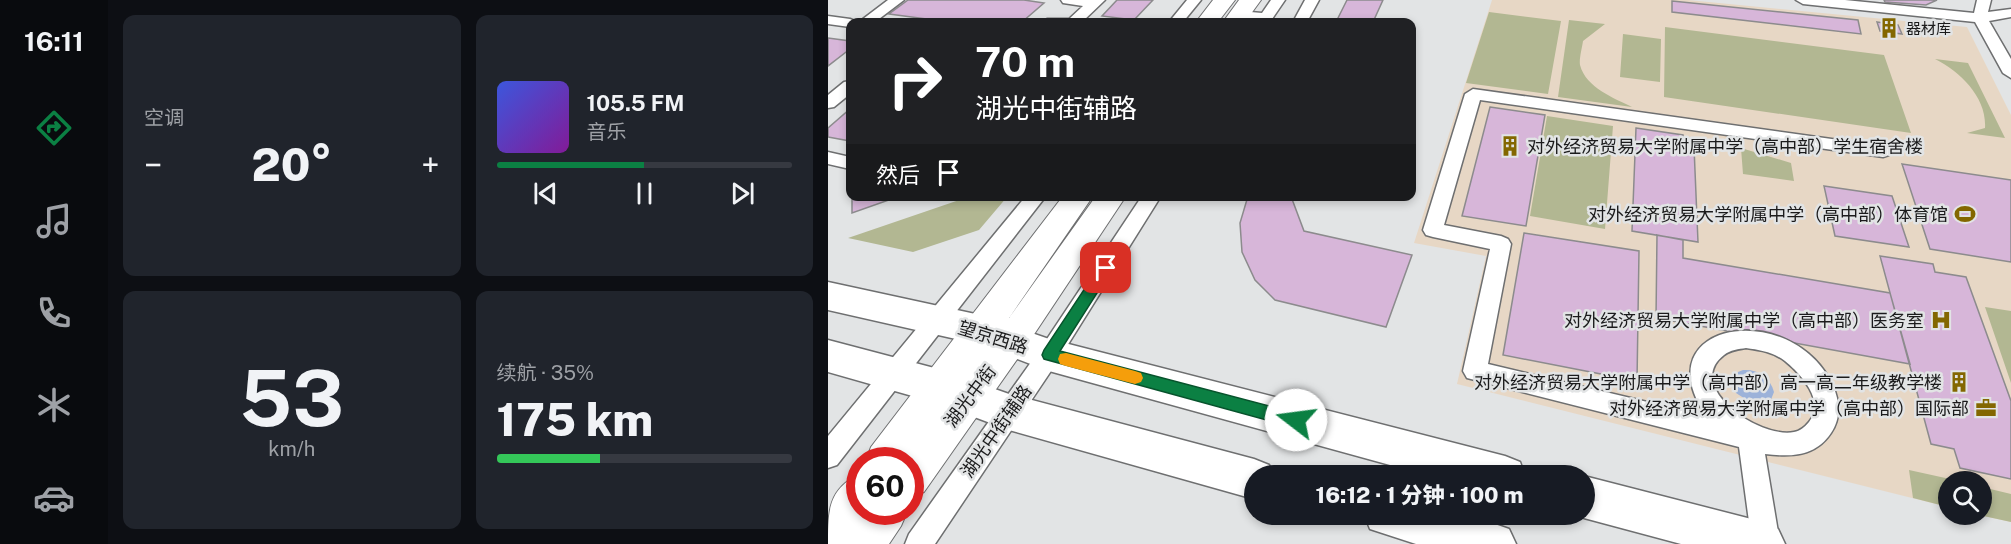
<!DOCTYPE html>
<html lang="zh">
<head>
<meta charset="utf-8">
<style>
  :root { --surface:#171b24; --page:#20242c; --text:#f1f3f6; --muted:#9ea1a6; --line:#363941; --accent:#0b8043 }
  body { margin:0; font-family:"Public Sans","Noto Sans SC",sans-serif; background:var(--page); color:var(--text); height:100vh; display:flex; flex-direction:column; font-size:22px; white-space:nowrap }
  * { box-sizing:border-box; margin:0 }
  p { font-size:20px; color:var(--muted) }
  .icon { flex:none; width:33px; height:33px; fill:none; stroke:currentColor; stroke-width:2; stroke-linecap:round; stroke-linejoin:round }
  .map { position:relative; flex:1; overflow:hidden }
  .drawer { display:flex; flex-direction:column; gap:15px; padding:15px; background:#0d0f14; width:720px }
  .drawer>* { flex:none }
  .hud { position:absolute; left:18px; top:18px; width:570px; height:183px; border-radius:12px; box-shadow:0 3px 9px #0003; background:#202124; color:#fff; overflow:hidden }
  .fabs { position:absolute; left:1110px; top:471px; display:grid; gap:12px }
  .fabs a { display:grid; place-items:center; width:54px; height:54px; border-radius:50%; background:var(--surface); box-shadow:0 3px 9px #0003; font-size:30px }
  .speed { position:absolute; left:18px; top:447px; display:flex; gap:12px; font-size:30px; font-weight:700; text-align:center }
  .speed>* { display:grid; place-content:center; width:78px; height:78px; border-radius:50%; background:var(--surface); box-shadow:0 3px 9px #0003; line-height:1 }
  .speed .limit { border:9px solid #d22; background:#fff; color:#111 }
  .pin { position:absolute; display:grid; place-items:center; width:51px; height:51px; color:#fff; margin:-26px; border-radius:12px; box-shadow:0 3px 9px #0006 }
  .me { position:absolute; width:66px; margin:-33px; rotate:285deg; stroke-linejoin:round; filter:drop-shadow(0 0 4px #0008) }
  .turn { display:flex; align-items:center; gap:21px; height:126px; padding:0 30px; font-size:27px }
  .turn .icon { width:78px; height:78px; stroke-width:2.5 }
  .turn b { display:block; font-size:42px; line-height:51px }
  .then { display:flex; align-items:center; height:57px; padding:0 30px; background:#0003; gap:12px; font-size:22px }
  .big { font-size:45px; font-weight:800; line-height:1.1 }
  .drawer .tile { flex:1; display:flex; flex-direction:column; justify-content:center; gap:9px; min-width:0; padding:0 21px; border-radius:12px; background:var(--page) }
  .drawer .dial { align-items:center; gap:0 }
  .dial b { font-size:78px; line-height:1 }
  .song { display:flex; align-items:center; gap:18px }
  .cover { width:72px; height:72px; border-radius:9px; background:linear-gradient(135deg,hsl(230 70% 55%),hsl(290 70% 35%)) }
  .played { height:6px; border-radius:3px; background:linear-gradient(90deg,var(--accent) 50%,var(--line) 50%) }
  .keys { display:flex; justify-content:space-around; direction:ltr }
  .heat { display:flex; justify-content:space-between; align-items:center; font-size:33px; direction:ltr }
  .charge { height:9px; border-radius:4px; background:linear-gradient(90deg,#34c759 35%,var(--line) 0) }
  .drawer .tiles { flex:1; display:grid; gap:15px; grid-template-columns:repeat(2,1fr) }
  .trip { position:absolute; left:416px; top:465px; width:351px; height:60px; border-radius:30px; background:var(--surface); box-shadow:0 3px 9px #0003; font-weight:800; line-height:60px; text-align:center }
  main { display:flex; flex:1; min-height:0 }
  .menu { display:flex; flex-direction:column; width:108px; justify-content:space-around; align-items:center; background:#090b0e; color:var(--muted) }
  .menu .icon { width:42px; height:42px }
  .menu .current { color:var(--accent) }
  .menu b { font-size:27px; color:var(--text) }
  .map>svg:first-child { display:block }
  .education { fill:#e7d7c5 }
  .green { fill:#b2b792 }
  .water { fill:#9cb2d9 }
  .building { fill:#d7b6d9; stroke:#8c8b8d; stroke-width:1.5 }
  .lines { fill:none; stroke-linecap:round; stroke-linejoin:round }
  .minor-casing { stroke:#6e6f70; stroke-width:3 }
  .secondary-casing { stroke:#6e6f70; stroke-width:2 }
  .primary-casing { stroke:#6e6f70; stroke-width:3 }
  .minor { fill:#fff; fill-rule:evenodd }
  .secondary { fill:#fff; fill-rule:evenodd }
  .primary { fill:#fff; fill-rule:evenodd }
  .route { fill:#0b8043; stroke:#07532c; stroke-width:1.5 }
  .slow { fill:#f59e0b }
  .labels { text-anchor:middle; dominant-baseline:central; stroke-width:5; stroke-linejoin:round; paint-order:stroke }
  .far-poi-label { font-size:15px; fill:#1b1b1c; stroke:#e2e4e5; text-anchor:start }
  .poi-label { font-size:18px; fill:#1b1b1c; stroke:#e2e4e5; text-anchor:end }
  .street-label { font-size:18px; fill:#1b1b1c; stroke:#e2e4e5 }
</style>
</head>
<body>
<main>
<nav class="menu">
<b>16:11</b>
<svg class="icon current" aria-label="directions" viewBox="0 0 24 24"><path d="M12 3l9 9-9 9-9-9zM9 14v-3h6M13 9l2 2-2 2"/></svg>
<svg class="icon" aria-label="music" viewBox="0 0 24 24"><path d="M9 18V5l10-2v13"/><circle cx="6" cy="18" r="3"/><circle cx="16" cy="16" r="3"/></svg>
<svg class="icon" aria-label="phone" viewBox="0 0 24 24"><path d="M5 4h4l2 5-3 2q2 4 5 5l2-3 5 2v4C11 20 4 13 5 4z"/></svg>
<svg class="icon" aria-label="climate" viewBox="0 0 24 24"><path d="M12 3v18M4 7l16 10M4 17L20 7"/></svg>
<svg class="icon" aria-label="car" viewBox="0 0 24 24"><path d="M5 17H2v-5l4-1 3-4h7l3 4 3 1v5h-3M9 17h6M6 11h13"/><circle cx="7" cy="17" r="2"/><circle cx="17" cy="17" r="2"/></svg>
</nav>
<section class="drawer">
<div class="tiles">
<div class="tile"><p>空调</p>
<div class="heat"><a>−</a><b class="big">20°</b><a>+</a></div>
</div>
<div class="tile">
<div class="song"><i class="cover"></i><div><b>105.5 FM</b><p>音乐</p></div></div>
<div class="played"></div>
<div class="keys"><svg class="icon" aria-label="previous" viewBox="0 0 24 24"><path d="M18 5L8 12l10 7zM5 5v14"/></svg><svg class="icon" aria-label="pause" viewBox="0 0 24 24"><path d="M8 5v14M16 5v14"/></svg><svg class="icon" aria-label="next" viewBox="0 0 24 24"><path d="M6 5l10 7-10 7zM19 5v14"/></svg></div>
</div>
<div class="tile dial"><b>53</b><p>km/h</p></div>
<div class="tile"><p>续航 · 35%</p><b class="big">175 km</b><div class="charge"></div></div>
</div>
</section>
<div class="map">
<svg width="1183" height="544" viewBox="0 0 1183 544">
  <rect width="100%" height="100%" fill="#e2e4e5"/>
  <!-- education -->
  <path class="education" d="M664,0H860L1139,27L1183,115V522L1151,515L1154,514V482H1120V507L629,384L658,256L586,243Z"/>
  <!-- green -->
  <path class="green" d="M661,12L733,21L720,94L638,83Z
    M741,20L777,24L755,41C754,48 751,59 752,65C758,88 786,98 804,107L730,97Z
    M837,27L1056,55L1083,133L836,97Z
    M795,34L833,39L832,82L792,77Z
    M1107,59L1140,63L1177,138L1139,133L1157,128C1159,98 1133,72 1107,59Z
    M719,116L785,126L777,229L702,216Z
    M913,148L963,163L966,181L915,174Z
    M140,197H179L151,230L85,252L20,238Z
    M1157,307L1183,311V383Z
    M1081,470L1131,481L1120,482V507L1085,498Z
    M1154,487L1183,494V522L1151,515L1154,514Z"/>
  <!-- water -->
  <path class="water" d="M915,370C930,369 942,377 946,392L942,402L925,404L908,393L904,381L910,372Z"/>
  <!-- building -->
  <path class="building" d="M80,0H196L216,3L194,22H121L61,14Z
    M289,0H325L306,20L274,16Z
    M519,0H555L545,22H508Z
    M1056,0H1109L1098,5L1057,2Z
    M844,1L1030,20L1033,34L844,12Z
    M1049,22L1070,25L1074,34L1052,31Z
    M0,38L22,41V49L0,66Z
    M662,107L717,115L698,226L634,216Z
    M22,109V141L0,137V128Z
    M808,128L855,135V146L866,147L870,242L804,231Z
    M1074,164L1183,180V262L1102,249Z
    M996,186L1064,196L1081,247L1007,236Z
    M24,196H72L24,213Z
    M420,196H466L464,199L476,231L584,255L558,327L447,300L427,280L414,252L412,223Z
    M696,233L811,251L809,381L675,355Z
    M829,235L855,240V258L1062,293L1082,364L828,318Z
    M1052,256L1105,264L1107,272L1138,277L1183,401V479L1132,468L1126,449L1103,444Z"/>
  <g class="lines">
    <!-- minor casing -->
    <g class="minor-casing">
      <path id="minor" d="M60,0H76L47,22H31Z
        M233,0H277L254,22H217L219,19H241L255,6L235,3Z
        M359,0H373L355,22H341Z
        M443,0H457L442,22L411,19L404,15L411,11L434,13Z
        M477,0H491L479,22H465Z
        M968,0H1017L1146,13L1149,0H1163L1160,12L1183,9V17L1161,21L1183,59V78L1175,73L1147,22L975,4Z
        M0,16L22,19L29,22H22V27L0,24Z
        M22,81V94L6,107L0,108V95L16,82Z
        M645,89L1061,147L1064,151L1061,155L1055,157L652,100L616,225L673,236L680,239L683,244L660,364L878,416C814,320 965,298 1005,386C1012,402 1013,418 1003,433C987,457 963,457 937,454L952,544H924L911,447L639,378L635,371L662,249L605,237L598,235L595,230L637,94ZM918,348C932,350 945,352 957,361C973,374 998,401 981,422C977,427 972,431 966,432C931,439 855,386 896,355C902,350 911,349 918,348Z
        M0,152L22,157V169L0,164Z
        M198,196H218L9,465L0,468V436Z
        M314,196H333L229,362L107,544H77L81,534L213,348Z"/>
    </g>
    <!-- secondary casing -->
    <g class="secondary-casing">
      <path id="secondary" d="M385,0H407L390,22H368Z
        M411,0H433L417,22H395Z
        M235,196H265L181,318L268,196H298L195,351L96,492L82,497V460H38L43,447Z
        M32,474V512H79L73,526L61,544H0C0,511 0,489 32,474Z"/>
    </g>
    <!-- primary casing -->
    <g class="primary-casing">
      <path id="primary" d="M0,282L152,315L221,339L677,456L692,462L697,476H602L221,371L150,344L0,310Z
        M0,340L110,369L181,394L426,459L441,465L445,476H426V499L181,430L109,403L0,372Z
        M756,476L935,522L950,529L957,544H853L756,518L748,514H756Z
        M536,514H638L681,529L688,544H588L542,529Z"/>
    </g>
    <!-- minor -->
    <use href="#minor" class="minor"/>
    <!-- secondary -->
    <use href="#secondary" class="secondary"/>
    <!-- primary -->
    <use href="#primary" class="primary"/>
  </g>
  <!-- route -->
  <path class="route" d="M278,262L285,268L232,351L468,413L474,415L476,420L474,426L468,428L216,359L214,355L216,350L273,264Z"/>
  <!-- slow -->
  <path class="slow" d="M238,353L307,371L313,373L315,378L313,382L307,384L238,366L232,364L230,359L232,354Z"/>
  <!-- icons -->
  <defs>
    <g id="building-bare" transform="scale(1.62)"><path d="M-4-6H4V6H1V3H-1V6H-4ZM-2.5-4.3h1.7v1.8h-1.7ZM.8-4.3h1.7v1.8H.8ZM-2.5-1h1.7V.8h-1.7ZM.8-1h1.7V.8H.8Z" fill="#836700" stroke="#e2e4e5" stroke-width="2.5" paint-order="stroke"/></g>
    <g id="stadium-bare" transform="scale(1.62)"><path d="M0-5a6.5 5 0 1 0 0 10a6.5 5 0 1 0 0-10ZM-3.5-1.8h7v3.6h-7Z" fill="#836700" stroke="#e2e4e5" stroke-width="2.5" paint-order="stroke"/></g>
    <g id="hospital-bare" transform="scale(1.62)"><path d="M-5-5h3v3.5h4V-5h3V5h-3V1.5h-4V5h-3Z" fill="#836700" stroke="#e2e4e5" stroke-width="2.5" paint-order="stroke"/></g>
    <g id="office-bare" transform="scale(1.62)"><path d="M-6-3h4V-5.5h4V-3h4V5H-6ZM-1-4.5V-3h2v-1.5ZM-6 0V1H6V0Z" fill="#836700" stroke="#e2e4e5" stroke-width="2.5" paint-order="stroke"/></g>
  </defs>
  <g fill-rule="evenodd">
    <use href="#building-bare" x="1061" y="28"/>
    <use href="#building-bare" x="682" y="146"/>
    <use href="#stadium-bare" x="1137" y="214"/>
    <use href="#hospital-bare" x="1113" y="320"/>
    <use href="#building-bare" x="1131" y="382"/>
    <use href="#office-bare" x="1158" y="408"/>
  </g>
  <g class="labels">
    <!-- far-poi labels -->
    <g class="far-poi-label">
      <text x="1078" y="28">器材库</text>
    </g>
    <!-- poi labels -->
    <g class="poi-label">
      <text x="699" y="146" text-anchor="start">对外经济贸易大学附属中学（高中部）学生宿舍楼</text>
      <text x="1120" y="214">对外经济贸易大学附属中学（高中部）体育馆</text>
      <text x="1096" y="320">对外经济贸易大学附属中学（高中部）医务室</text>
      <text x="1114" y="382">对外经济贸易大学附属中学（高中部）高一高二年级教学楼</text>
      <text x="1141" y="408">对外经济贸易大学附属中学（高中部）国际部</text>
    </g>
    <!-- street labels -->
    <g class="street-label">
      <text transform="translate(165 337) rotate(17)">望京西路</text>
      <text transform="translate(142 396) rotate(-53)">湖光中街</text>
      <text transform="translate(168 431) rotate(-55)">湖光中街辅路</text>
    </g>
  </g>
</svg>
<div class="fabs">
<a><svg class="icon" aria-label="search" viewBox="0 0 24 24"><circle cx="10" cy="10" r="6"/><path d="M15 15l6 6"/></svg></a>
</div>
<div class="speed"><div class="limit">60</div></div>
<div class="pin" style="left:278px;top:268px;background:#d93025"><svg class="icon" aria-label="arrive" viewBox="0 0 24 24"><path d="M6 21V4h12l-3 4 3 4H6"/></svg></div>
<svg class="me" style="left:468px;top:420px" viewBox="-20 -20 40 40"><circle r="19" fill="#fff"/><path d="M0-13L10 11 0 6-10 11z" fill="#0b8043"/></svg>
<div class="trip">16:12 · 1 分钟 · 100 m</div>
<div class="hud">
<div class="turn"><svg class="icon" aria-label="right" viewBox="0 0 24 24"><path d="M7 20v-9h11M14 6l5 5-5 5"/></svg><div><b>70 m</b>湖光中街辅路</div></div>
<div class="then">然后<svg class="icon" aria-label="arrive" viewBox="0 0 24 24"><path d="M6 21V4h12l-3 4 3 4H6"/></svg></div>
</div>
</div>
</main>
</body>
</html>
